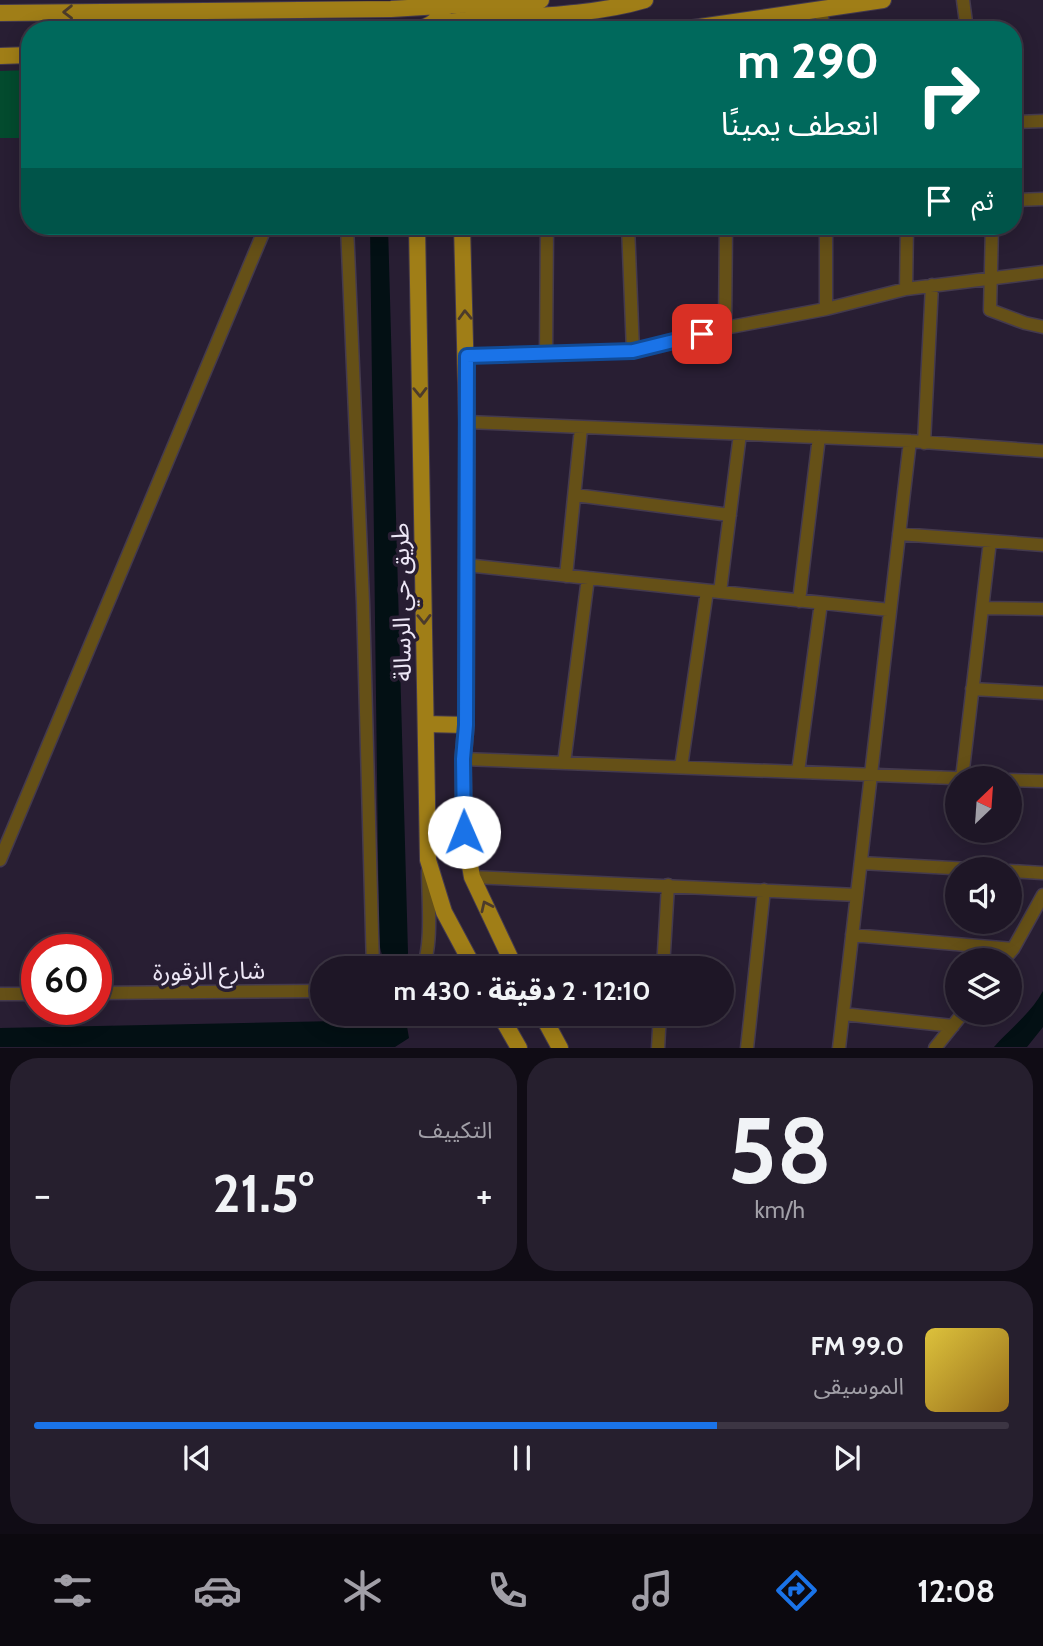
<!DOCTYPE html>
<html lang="ar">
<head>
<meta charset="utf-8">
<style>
  :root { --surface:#1e1626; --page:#261f2e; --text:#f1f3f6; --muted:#a19fa7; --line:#3c3543; --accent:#1a73e8 }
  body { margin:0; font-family:Cabin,"Noto Sans Arabic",sans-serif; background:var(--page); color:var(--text); direction:rtl; height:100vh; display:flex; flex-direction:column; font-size:26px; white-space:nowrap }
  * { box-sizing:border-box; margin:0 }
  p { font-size:23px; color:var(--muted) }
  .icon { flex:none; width:38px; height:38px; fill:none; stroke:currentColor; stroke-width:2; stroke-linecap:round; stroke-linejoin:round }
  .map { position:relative; height:1048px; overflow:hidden; direction:ltr }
  .sheet { display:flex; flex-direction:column; gap:10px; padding:10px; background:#100c15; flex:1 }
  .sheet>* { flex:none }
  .top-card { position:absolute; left:21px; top:21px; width:1001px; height:214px; border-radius:28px; box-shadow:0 4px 18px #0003,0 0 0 2px var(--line); direction:rtl; background:#00695c; color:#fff; overflow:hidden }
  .needle { width:46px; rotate:25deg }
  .buttons { position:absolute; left:945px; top:766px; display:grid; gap:14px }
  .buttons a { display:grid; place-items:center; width:77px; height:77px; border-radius:50%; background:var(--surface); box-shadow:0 4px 18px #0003,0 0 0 2px var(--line); font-size:35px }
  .speed { position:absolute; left:21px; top:934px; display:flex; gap:14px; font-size:35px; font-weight:700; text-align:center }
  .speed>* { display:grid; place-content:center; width:91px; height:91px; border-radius:50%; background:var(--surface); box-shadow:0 4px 18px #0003,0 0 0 2px var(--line); line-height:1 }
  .speed .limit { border:10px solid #d22; background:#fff; color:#111 }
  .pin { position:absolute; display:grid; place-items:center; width:60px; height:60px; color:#fff; margin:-30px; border-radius:14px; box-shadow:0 4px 10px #0006 }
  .me { position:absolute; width:77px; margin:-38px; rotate:359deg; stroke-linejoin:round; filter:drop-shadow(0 0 5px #0008) }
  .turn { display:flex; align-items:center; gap:24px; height:147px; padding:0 28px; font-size:32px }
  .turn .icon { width:91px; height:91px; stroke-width:2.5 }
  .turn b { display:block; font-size:49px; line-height:60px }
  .then { display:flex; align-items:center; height:66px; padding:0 28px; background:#0003; gap:14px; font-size:26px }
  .big { font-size:52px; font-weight:800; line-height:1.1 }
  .sheet .tile { flex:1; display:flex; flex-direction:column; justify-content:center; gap:10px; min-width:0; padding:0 24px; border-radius:28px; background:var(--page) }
  .sheet .dial { align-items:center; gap:0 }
  .dial b { font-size:91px; line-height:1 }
  .song { display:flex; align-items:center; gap:21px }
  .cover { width:84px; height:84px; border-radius:10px; background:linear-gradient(135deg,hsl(50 70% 55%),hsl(40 70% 35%)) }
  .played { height:7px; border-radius:4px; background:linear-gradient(90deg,var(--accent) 70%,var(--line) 70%) }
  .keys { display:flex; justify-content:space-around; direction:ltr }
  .heat { display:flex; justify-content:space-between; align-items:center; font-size:38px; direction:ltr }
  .sheet .tiles { flex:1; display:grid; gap:10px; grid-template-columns:1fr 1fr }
  .tile:last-child { grid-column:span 2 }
  .trip { position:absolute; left:310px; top:956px; width:424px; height:70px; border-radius:35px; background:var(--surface); box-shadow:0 4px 18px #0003,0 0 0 2px var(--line); font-weight:800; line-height:70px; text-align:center; direction:rtl }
  .dock { display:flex; height:112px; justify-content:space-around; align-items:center; background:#0c090f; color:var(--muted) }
  .dock .icon { width:49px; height:49px }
  .dock .active { color:var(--accent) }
  .dock b { font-size:32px; color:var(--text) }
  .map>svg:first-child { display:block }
  .green { fill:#034b2e }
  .water { fill:#031014 }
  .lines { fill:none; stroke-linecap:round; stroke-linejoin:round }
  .minor-casing { stroke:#443a4e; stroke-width:15 }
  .major-casing { stroke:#443a4e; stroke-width:18 }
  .minor { stroke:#655017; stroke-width:12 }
  .major { stroke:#a07e17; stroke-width:16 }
  .oneway { stroke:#4c3b2b }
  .route-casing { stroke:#114b97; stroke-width:18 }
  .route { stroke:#1a73e8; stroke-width:12 }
  .labels { text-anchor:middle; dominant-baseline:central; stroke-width:7; stroke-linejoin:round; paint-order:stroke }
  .street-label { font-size:24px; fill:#ede7f6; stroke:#281e33 }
</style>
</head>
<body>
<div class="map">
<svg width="1043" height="1048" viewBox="0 0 1043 1048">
  <rect width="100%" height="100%" fill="#281e33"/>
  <!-- green -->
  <path class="green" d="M30,70V138H0V71Z"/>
  <!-- water -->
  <path class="water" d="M370,226H388L408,953L406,963L399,968L390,967C380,956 379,946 379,931Z
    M1043,991V1027L1027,1047H994C1010,1029 1032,1012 1043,991Z
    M390,1015H405L409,1038L395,1047H0V1028L385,1020Z"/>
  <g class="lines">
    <!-- minor casing -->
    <g class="minor-casing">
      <path id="minor" d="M963,0L967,30
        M822,10V30
        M1013,122L1043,121
        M1013,200L1043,199
        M347,226L363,602L373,968
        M628,226L633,351
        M826,226V309
        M992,226L990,310L1025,323L1043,327
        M906,289L907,226
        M725,328L726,226
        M546,354L547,226
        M466,356L633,351L725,328L826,309L906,289L1043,272
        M467,422L910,441L1043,451
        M924,443L932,285
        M575,495L730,515
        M899,534L1043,545
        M466,565L890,610
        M566,576L581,428
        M720,592L740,434
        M799,601L819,437
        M982,608L1043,609
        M972,689L1043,693
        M463,759L979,779
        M564,763L588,578
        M681,767L707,591
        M798,772L821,603
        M962,778L990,541
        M1010,780L1043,781
        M0,860L266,226
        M861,863L988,870
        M1010,871L1043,873
        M472,877L857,895
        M852,935L1013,949
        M1003,961L1013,949L1043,895
        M514,967L529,968
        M422,968C433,948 428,896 428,871
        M663,968L668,885
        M96,993L322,991
        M0,994H37
        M843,1014L953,1026
        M658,1048L660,1013
        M747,1048L764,890
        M839,1048L910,441
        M935,1048L963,1013"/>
    </g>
    <!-- major casing -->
    <g class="major-casing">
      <path id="major" d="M0,13L391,9L541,0
        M419,30L431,24L443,15
        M437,30L451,22L458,21C518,16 588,17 645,0
        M679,30L883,0
        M0,56L30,55
        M417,226L428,860L444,912L474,968
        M462,226L467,422L466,725L463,759L464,832L472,877L515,968
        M426,724L466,725
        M499,1013L519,1048
        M541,1013L560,1048"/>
    </g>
    <!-- minor -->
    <use href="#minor" class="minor"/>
    <!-- major -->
    <use href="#major" class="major"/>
  </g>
  <!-- one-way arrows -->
  <defs><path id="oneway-chevron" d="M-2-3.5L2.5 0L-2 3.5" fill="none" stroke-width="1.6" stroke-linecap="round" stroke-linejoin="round" transform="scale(1.75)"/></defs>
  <g class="oneway">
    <use href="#oneway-chevron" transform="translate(68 12) rotate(179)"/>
    <use href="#oneway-chevron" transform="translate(465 315) rotate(-92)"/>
    <use href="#oneway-chevron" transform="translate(420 392) rotate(89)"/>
    <use href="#oneway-chevron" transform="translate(424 619) rotate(89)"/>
    <use href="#oneway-chevron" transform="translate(486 906) rotate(-115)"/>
  </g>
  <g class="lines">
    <!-- route casing -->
    <g class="route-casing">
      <path id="route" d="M464,832L463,759L466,725L467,356L633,351L702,334"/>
    </g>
    <!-- route -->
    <use href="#route" class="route"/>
  </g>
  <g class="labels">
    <!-- street labels -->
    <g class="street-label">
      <text transform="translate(401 602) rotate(-91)">طريق حي الرسالة</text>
      <text transform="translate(209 971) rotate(-1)">شارع الزقورة</text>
    </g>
  </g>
</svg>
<div class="buttons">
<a><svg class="needle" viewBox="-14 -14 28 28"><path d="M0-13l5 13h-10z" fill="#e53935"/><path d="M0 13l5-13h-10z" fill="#a19fa7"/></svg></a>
<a><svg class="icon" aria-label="sound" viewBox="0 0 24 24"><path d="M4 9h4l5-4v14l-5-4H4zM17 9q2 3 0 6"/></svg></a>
<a><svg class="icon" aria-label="layers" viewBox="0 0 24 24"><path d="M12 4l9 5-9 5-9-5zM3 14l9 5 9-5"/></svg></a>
</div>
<div class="speed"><div class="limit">60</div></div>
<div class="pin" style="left:702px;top:334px;background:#d93025"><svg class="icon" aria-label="arrive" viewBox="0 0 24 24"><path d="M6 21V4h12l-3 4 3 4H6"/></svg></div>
<svg class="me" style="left:464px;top:832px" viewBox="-20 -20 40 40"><circle r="19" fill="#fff"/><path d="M0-13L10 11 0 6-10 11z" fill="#1a73e8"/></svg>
<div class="trip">12:10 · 2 دقيقة · 430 m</div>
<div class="top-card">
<div class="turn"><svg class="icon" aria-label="right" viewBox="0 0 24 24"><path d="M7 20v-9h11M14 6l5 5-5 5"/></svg><div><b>290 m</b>انعطف يمينًا</div></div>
<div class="then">ثم<svg class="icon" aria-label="arrive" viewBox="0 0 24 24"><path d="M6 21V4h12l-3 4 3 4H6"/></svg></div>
</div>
</div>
<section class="sheet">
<div class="tiles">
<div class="tile dial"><b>58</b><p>km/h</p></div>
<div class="tile"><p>التكييف</p>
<div class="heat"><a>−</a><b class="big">21.5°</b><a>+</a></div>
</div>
<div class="tile">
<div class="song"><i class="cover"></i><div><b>99.0 FM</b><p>الموسيقى</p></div></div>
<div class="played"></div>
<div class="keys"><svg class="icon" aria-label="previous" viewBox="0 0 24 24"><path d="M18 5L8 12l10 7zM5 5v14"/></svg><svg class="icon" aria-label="pause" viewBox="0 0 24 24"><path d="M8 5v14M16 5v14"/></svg><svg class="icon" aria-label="next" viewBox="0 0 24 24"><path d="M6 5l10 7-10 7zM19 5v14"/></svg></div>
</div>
</div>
</section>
<nav class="dock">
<b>12:08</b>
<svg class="icon active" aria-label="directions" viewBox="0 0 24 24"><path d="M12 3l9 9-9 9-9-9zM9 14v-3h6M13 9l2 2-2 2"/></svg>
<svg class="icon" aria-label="music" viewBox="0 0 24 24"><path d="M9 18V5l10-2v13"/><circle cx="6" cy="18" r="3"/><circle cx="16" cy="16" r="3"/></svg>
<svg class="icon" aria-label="phone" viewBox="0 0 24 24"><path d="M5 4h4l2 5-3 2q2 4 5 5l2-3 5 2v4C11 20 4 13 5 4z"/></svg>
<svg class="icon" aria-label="climate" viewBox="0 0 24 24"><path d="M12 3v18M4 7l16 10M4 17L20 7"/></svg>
<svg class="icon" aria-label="car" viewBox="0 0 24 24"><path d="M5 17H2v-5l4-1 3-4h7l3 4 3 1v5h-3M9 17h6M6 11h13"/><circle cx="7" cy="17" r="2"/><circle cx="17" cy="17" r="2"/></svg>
<svg class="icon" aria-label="filters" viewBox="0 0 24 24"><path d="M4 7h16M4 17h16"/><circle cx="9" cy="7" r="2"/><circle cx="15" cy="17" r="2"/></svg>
</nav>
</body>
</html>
